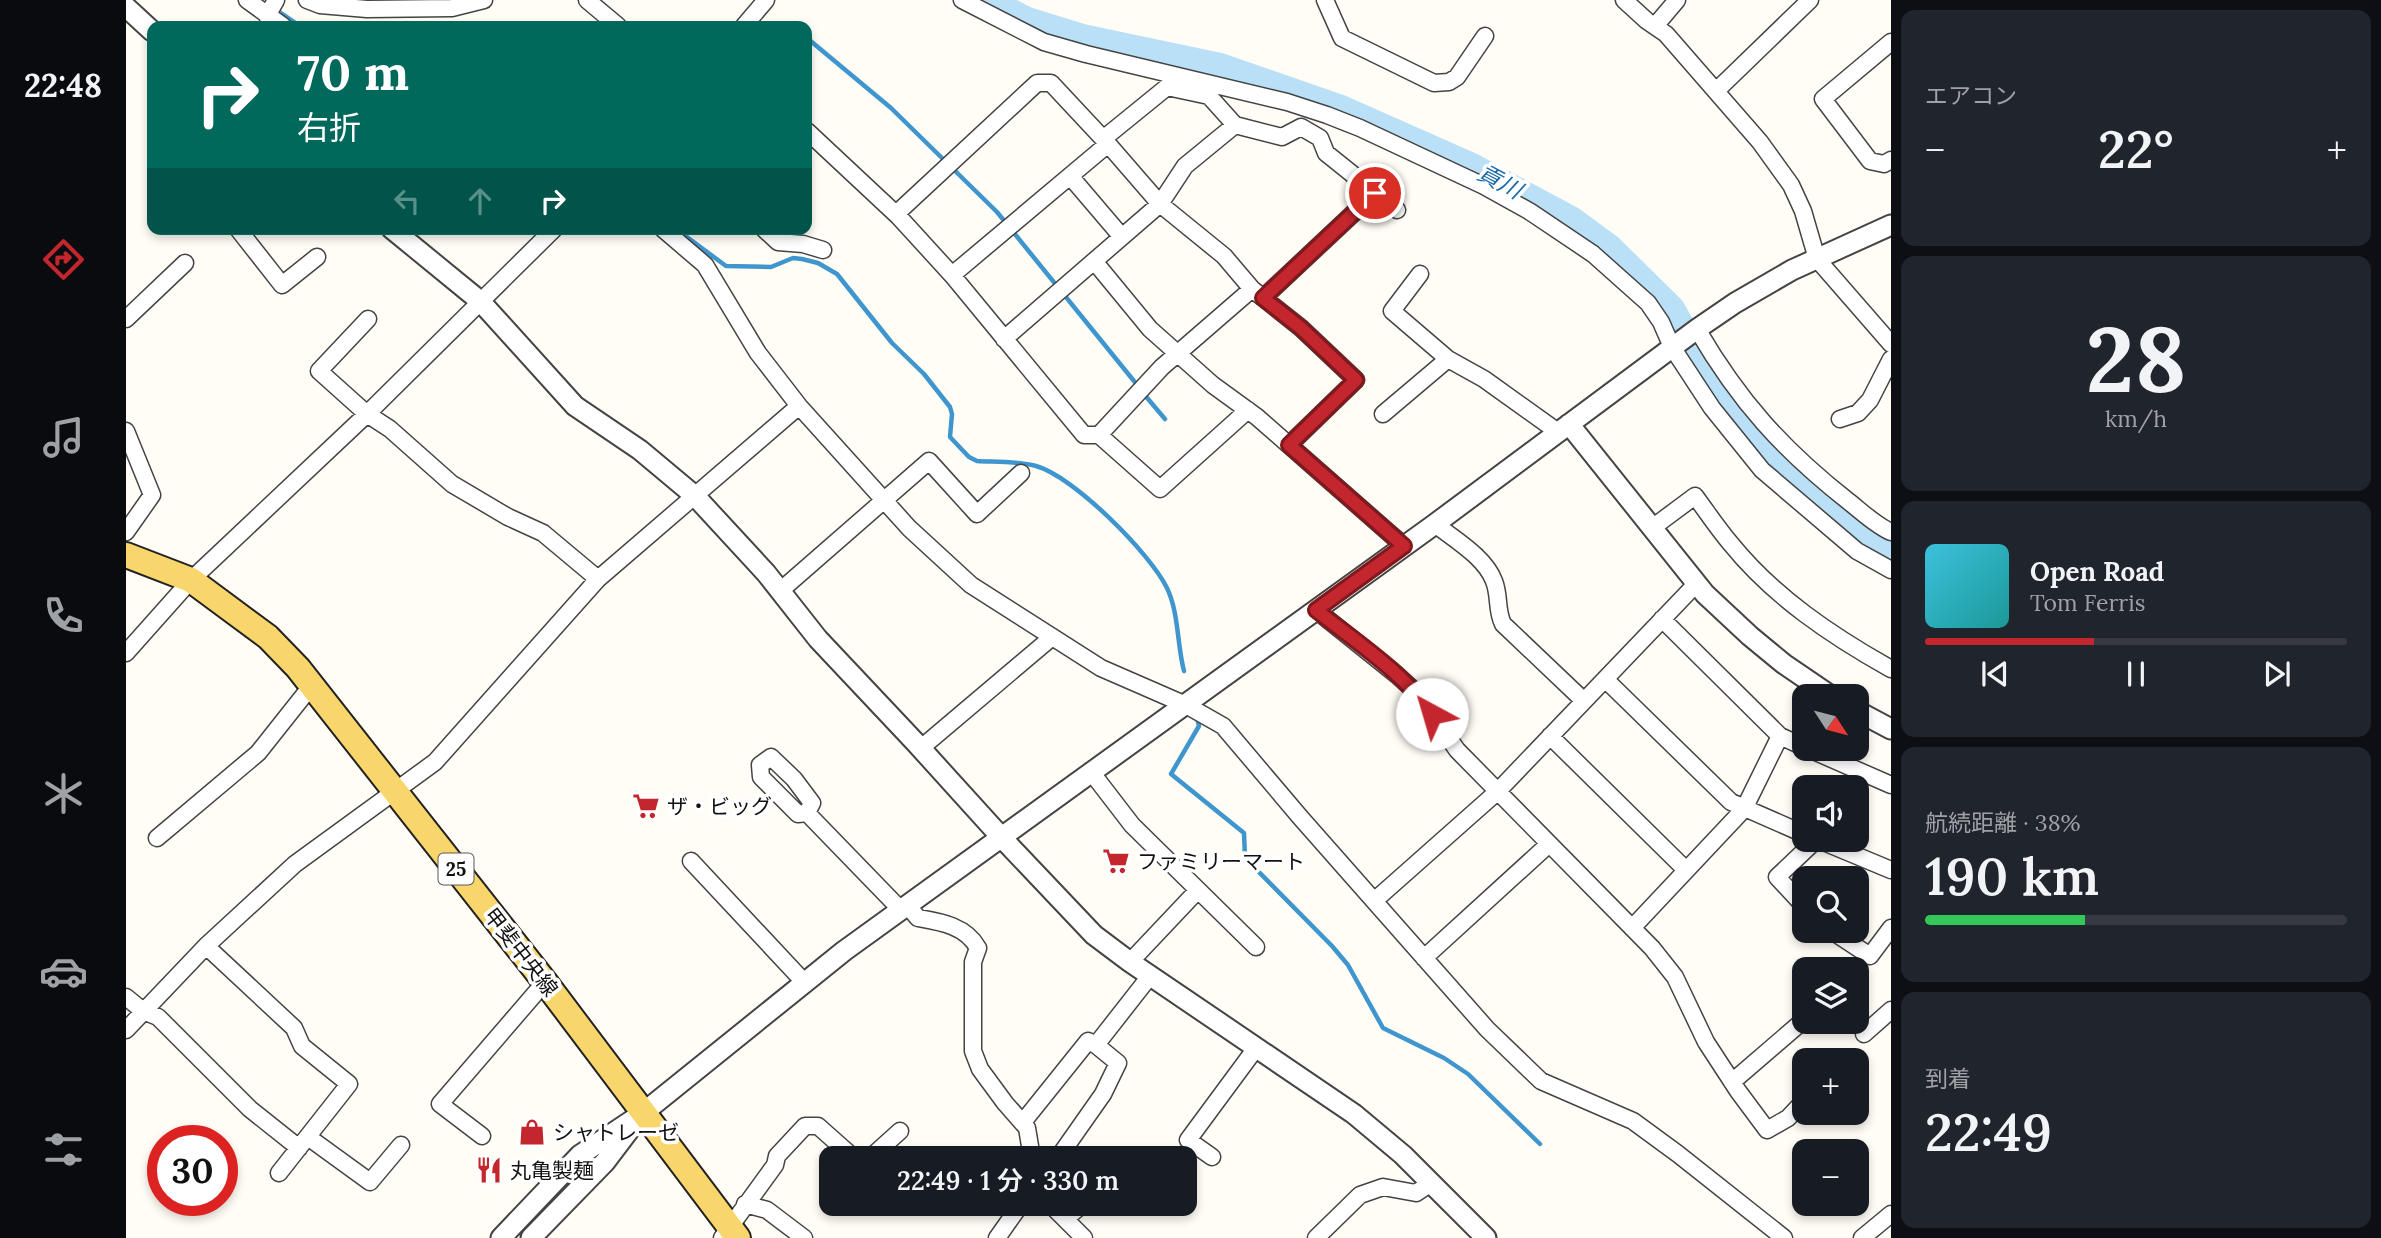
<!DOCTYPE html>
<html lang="ja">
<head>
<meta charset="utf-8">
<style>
  :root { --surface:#171b24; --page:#20242c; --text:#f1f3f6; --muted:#9ea1a6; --line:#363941; --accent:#c4262e }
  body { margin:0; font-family:Lora,"Noto Sans JP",serif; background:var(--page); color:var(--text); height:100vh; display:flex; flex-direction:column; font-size:26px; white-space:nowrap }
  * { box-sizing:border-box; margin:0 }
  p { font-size:23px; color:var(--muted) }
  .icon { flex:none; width:38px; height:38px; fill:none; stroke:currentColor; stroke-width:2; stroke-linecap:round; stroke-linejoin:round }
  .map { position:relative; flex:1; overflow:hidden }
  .side { display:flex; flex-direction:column; gap:10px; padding:10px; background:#0d0f14; width:490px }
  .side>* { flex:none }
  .top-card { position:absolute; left:21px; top:21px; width:665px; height:214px; border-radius:14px; box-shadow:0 4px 10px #0003; background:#00695c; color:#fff; overflow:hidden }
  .needle { width:46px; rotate:126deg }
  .controls { position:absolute; left:1666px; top:684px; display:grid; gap:14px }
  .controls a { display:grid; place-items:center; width:77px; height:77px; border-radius:14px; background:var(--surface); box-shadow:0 4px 10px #0003; font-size:35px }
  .speed { position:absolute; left:21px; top:1125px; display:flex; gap:14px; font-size:35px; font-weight:700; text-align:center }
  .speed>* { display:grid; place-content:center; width:91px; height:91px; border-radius:50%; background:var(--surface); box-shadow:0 4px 10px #0003; line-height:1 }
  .speed .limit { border:10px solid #d22; background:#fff; color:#111 }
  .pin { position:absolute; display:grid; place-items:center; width:60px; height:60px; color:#fff; margin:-30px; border:4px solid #fff; border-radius:50%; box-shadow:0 2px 7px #0007 }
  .me { position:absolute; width:77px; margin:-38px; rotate:321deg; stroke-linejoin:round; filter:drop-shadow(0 0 5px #0008) }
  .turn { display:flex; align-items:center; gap:24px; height:147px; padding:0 35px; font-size:32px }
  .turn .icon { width:91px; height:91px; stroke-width:2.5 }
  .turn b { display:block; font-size:49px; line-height:60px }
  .lanes { display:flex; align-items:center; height:66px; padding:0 35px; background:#0003; justify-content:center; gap:35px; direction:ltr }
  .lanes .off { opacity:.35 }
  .big { font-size:52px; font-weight:600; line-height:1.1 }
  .side .card { flex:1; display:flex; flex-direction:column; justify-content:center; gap:10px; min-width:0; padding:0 24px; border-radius:14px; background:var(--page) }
  .side .dial { align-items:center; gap:0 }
  .dial b { font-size:91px; line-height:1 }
  .song { display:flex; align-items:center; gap:21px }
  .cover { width:84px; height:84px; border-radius:10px; background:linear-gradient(135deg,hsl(190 70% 55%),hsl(180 70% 35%)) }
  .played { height:7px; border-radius:4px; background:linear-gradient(90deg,var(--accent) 40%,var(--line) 40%) }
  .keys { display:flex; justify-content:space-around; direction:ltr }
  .heat { display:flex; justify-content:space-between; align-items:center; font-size:38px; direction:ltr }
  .charge { height:10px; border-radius:5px; background:linear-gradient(90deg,#34c759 38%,var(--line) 0) }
  .trip { position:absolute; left:693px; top:1146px; width:378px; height:70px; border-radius:14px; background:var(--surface); box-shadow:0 4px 10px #0003; font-weight:600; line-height:70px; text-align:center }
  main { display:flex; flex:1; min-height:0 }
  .dock { display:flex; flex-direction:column; width:126px; justify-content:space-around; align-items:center; background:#090b0e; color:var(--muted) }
  .dock .icon { width:49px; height:49px }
  .dock .current { color:var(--accent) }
  .dock b { font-size:32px; color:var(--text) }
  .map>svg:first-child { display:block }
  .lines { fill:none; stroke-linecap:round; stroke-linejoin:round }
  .stream { stroke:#3f96cf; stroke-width:4.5 }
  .river { stroke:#b9e0f7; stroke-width:28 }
  .minor-casing { stroke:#444; stroke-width:19 }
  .tertiary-casing { stroke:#444; stroke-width:23 }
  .primary-casing { stroke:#222; stroke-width:28 }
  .minor { stroke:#fff; stroke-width:16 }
  .tertiary { stroke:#fff; stroke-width:19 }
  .primary { stroke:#f9d66b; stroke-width:24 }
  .route-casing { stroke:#7f191e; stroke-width:18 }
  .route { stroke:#c4262e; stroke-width:12 }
  .labels { text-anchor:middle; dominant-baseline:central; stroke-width:7; stroke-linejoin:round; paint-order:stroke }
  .shield { fill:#fff; stroke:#585858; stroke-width:2 }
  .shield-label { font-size:19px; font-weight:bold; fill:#111 }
  .poi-label { font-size:21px; fill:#111; stroke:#fff; text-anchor:start }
  .street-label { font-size:21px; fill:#111; stroke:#fff }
  .water-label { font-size:23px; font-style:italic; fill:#1768a6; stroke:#fff }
</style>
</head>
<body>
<main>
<nav class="dock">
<b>22:48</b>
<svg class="icon current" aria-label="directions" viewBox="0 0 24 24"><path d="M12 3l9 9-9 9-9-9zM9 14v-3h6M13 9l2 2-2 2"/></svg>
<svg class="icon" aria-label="music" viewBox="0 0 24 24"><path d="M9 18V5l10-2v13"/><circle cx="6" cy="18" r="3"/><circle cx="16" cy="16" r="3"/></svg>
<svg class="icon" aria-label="phone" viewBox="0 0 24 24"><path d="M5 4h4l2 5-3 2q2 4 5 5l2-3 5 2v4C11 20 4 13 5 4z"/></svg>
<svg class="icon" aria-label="climate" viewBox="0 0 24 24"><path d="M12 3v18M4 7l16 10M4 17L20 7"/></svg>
<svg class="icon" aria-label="car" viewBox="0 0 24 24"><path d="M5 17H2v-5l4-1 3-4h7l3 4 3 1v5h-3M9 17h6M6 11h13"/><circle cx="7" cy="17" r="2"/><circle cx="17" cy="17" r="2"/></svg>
<svg class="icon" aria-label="filters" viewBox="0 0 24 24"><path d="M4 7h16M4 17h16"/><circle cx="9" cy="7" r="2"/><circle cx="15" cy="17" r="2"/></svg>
</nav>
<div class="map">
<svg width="1765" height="1238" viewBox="0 0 1765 1238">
  <rect width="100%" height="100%" fill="#fffdf5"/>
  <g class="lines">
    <!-- stream -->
    <path class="stream" d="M149,9L174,26
      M624,25L640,26
      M597,26L599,24L615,25
      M681,38L765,108L871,212L1012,386
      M550,229L600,266L645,267L667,258L676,259L692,263L711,274L766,343L798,374L824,407L826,414L824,437L843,457L851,461C869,462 892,461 910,466C947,476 1024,553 1041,588C1053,613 1051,645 1058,671
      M1017,393L1039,419
      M1072,722L1073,726L1045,774L1118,833L1119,858L1206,946L1222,965L1257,1028L1318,1058L1342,1074L1414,1144"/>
    <!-- river -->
    <path class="river" d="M860,0L901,21L956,38L1094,67L1215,109L1346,167L1445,220L1483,248L1545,309L1606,417L1647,461L1687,495L1740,536L1765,548"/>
    <!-- minor casing -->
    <g class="minor-casing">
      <path id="minor" d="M121,0L157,26
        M181,0L194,5L241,9L326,8L358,0
        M461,0L492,26
        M836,0L918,42L960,54L1161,102L1201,115L1234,128L1358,186L1403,211L1467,254L1522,303L1535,322L1546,347L1586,408L1636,470L1731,551L1765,570
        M1199,0L1216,38L1308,83L1323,82L1331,77L1359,36
        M1498,0L1521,21L1540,34L1634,142L1665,185L1677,211L1691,259L1765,344
        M141,16L150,0
        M618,26L640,0
        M1529,26L1551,0
        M1765,42L1697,99L1744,161L1758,164L1765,160
        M1590,91L1684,0
        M1109,125L1156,137L1175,127L1194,138L1200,153L1271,210
        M681,131L773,217L826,275L958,435H973L1036,367L1126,289
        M944,176L996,237
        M770,214L911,83H925L982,144L1034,204L1098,256L1126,289L1175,328L1230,380L1163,445
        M112,229L156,285L191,257
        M537,229L579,265L632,353L673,406L783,528L845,585L975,668L1060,705L1097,726L1174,817L1361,1029L1415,1081L1507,1121L1552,1154L1658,1238
        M638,229L652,242L677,244L697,250
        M968,261L1024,329L1087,385L1131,417L1278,546
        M1294,274L1266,311L1322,359L1358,379L1432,432
        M826,275L982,144
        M1137,298L1249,193
        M0,319L59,263
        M242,319L193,371L241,414L264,429L326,484L382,517L417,533L472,579
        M1571,329C1613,401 1656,449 1722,501C1735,511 1749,525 1765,532
        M878,339L1034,204L1059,166L1109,125L1083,96L1041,87L977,139
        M1257,414L1322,359
        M1714,419L1732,413L1744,400L1765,359
        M0,431L26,495L0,532
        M973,435L1034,489L1122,410
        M1309,524C1329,540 1359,557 1368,581C1374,596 1370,610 1377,624L1458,701
        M1526,528L1569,496C1581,512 1592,529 1605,544C1648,597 1706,636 1765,669
        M654,591L803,461L851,514L895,473
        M1190,610L1271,675L1294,696L1331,750L1526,948L1549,977L1580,1042L1612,1091L1641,1130L1662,1118L1678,1101
        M1536,619L1654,736L1678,747
        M0,653L65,580L241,414L428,229
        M1479,679L1605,802L1678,834
        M1424,736L1560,870
        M795,748L925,638
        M1683,749L1765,785
        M966,773L1006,825L1130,947
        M681,813L686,803L668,779L645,757L634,765L635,777L672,814L681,813L775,910
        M31,838L132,753L186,685
        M1693,840L1765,870
        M565,861L679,983
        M1248,901L1371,792L1571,583
        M781,905L792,918C815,922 840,926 852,948L847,962V1051L854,1069L879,1103L901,1128L906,1158
        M1678,906L1651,877L1690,840
        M1506,928L1618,809L1654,736
        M1706,931L1744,956L1765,928
        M80,946L168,1028L176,1046L223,1084L153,1173
        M1298,958L1423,844
        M1004,962L1072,890
        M0,997L17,1011L32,1017L124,1109L173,1148
        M0,1030L80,946L169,864L309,762L472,579L673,406
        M1738,1034L1765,1010
        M1606,1082L1678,1020
        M897,1122L962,1041L970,1045L1024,976
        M356,1136L314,1104L419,982
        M182,1137L244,1182L275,1145
        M1086,1157L1062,1140L1130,1048
        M744,1158L774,1131
        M932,1158L977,1094L992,1063L970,1045
        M619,1204L641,1210L678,1238
        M924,1204L958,1238
        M939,1219L957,1204
        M596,1238L649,1165L651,1156L679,1126H692L728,1158
        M871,1238L895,1204
        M1190,1238L1234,1195L1257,1187L1290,1193L1305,1183
        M1736,1238L1765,1214"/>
    </g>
    <!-- tertiary casing -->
    <g class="tertiary-casing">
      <path id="tertiary" d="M0,7L26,31
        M266,229L354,301L449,406L514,450L569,496L640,573L692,639L789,742L876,838L968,935L1004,962L1228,1114L1277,1155L1360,1238
        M1443,424L1579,594L1624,636L1658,664L1705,696
        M1731,711L1765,729
        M375,1238L454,1155L517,1113L718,951L1309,524L1571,329L1609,303L1666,270L1765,225
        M405,1238L479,1162L507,1125"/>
    </g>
    <!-- primary casing -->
    <g class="primary-casing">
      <path id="primary" d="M0,555L65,580L142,637L172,668L419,982L612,1238"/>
    </g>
    <!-- minor -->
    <use href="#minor" class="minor"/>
    <!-- tertiary -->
    <use href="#tertiary" class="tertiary"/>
    <!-- primary -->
    <use href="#primary" class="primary"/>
  </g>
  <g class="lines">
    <!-- route casing -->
    <g class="route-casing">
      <path id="route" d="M1249,193L1137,298L1175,328L1230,380L1163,445L1278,546L1190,610C1230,642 1277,672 1306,714"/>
    </g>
    <!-- route -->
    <use href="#route" class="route"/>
  </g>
  <!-- icons -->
  <defs>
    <g id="supermarket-bare" transform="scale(2.1)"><path d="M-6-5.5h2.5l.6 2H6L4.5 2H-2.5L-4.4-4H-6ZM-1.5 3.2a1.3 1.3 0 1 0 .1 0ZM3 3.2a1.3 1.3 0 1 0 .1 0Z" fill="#c4262e" stroke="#fff" stroke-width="2.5" paint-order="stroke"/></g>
    <g id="shop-bare" transform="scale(2.1)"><path d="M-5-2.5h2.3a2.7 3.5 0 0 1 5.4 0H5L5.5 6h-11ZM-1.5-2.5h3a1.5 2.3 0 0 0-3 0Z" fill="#c4262e" stroke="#fff" stroke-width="2.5" paint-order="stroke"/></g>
    <g id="restaurant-bare" transform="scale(2.1)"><path d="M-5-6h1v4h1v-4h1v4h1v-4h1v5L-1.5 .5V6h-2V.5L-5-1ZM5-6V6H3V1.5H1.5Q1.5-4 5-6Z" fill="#c4262e" stroke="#fff" stroke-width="2.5" paint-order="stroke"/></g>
  </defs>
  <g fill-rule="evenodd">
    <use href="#supermarket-bare" x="520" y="806"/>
    <use href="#supermarket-bare" x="990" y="861"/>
    <use href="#shop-bare" x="406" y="1132"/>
    <use href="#restaurant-bare" x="363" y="1170"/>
  </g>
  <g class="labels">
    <!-- shield labels -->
    <rect class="shield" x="312.5" y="853.5" width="35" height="31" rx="5"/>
    <g class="shield-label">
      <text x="330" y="869">25</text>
    </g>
    <!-- poi labels -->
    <g class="poi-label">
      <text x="541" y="806">ザ・ビッグ</text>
      <text x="1011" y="861">ファミリーマート</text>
      <text x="427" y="1132">シャトレーゼ</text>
      <text x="384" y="1170">丸亀製麺</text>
    </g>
    <!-- street labels -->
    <g class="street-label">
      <text transform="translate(395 952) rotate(52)">甲斐中央線</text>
    </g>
    <!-- water labels -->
    <g class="water-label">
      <text transform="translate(1374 181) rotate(28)">貢川</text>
    </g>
  </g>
</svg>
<div class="controls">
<a><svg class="needle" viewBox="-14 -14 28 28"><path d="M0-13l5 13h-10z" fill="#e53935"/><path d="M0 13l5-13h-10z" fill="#9ea1a6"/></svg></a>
<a><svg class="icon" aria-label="sound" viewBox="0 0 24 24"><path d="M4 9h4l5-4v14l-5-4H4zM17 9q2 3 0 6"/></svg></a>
<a><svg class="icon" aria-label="search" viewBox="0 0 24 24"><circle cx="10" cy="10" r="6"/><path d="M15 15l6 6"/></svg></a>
<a><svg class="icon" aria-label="layers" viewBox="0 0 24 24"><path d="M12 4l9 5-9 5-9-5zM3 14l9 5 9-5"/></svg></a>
<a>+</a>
<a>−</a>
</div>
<div class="speed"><div class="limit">30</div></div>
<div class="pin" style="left:1249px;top:193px;background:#d93025"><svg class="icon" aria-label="arrive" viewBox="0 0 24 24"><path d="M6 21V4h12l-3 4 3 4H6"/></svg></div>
<svg class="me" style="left:1306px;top:714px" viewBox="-20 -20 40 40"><circle r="19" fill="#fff"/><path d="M0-13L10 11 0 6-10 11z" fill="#c4262e"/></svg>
<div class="trip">22:49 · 1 分 · 330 m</div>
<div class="top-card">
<div class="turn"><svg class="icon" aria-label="right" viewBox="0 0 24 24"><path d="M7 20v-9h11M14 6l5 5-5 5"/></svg><div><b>70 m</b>右折</div></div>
<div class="lanes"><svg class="icon off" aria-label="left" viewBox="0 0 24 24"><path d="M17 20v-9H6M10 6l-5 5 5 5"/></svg><svg class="icon off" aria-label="ahead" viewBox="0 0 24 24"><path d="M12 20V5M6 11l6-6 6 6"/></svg><svg class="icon" aria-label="right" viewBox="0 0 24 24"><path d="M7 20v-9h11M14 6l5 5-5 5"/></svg></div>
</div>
</div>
<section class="side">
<div class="card"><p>エアコン</p>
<div class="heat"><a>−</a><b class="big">22°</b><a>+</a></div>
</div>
<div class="card dial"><b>28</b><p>km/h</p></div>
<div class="card">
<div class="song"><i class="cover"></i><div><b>Open Road</b><p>Tom Ferris</p></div></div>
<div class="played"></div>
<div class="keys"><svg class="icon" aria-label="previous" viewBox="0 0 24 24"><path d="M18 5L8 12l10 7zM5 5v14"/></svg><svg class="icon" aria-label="pause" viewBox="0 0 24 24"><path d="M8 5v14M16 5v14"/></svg><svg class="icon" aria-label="next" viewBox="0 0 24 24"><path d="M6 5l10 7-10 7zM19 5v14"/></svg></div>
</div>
<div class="card"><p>航続距離 · 38%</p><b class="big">190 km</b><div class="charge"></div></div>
<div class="card"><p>到着</p><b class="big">22:49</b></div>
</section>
</main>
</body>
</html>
